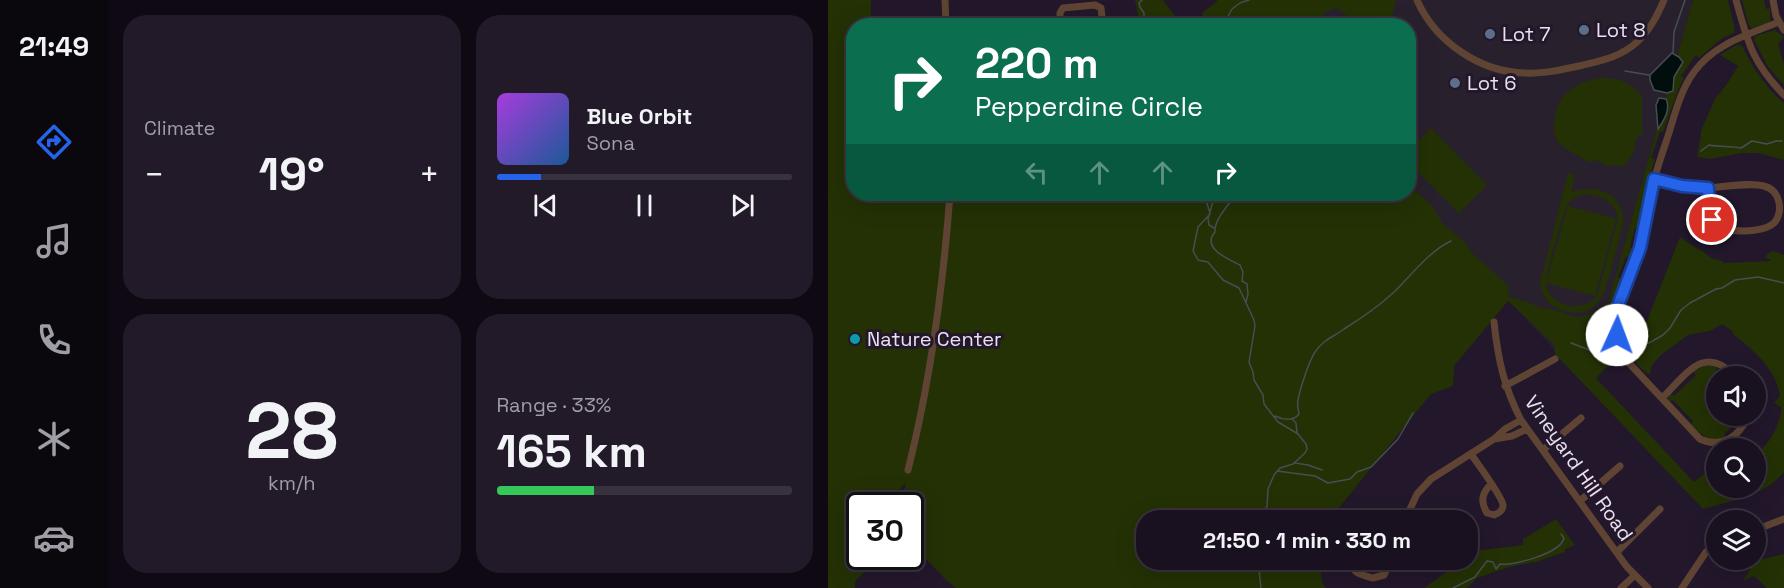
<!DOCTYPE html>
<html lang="en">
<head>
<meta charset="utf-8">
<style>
  :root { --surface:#1a1120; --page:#231a29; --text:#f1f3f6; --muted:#9f9da5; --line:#38313e; --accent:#2563eb }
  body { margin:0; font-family:"Space Grotesk",sans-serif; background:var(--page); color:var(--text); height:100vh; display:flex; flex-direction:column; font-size:22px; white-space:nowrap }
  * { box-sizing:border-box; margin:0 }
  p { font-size:20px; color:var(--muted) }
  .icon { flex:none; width:33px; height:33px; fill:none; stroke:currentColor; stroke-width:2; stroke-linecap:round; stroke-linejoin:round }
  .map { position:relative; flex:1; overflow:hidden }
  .sheet { display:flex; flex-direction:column; gap:15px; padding:15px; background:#0e0912; width:720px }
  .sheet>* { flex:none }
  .banner { position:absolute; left:18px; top:18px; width:570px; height:183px; border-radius:24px; box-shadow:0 6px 24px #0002,0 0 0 2px var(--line); background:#0b6e4f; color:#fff; overflow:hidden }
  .fabs { position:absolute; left:878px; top:366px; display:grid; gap:12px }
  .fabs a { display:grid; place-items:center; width:60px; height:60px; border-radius:50%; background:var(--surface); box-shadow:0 6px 24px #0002,0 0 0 2px var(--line); font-size:30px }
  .speed { position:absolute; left:18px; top:492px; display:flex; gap:12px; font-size:30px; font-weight:700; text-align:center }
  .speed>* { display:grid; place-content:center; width:78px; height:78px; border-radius:50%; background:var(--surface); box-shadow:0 6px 24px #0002,0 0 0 2px var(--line); line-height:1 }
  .speed .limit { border:3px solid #111; border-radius:9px; background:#fff; color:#111 }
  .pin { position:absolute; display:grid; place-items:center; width:51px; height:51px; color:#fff; margin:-26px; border:3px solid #fff; border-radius:50%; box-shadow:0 2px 6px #0007 }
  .me { position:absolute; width:66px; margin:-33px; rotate:2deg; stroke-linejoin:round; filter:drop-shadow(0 0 4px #0008) }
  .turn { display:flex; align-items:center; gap:21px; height:126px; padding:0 30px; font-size:27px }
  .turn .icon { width:78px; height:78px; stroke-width:2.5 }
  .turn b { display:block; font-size:42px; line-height:51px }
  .lanes { display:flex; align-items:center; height:57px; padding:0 30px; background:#0003; justify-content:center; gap:30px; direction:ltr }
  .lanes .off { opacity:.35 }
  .big { font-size:45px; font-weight:700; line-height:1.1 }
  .sheet .tile { flex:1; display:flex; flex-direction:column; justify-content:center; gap:9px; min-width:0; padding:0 21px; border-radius:24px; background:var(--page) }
  .sheet .dial { align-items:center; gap:0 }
  .dial b { font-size:78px; line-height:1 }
  .song { display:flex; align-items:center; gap:18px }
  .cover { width:72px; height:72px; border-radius:9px; background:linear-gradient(135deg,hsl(280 70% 55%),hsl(210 70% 35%)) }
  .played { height:6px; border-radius:3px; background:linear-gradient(90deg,var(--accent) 15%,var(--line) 15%) }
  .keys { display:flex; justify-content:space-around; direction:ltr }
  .heat { display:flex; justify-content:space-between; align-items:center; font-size:33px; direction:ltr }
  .charge { height:9px; border-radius:4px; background:linear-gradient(90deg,#34c759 33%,var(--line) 0) }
  .sheet .tiles { flex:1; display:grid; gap:15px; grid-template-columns:repeat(2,1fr) }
  .trip { position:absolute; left:308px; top:510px; width:342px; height:60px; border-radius:24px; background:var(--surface); box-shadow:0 6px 24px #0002,0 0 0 2px var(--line); font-weight:700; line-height:60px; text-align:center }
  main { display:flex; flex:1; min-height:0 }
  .tabs { display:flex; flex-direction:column; width:108px; justify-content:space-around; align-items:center; background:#0a070d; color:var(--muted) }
  .tabs .icon { width:42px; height:42px }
  .tabs .active { color:var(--accent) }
  .tabs b { font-size:27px; color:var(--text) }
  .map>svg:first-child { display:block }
  .education { fill:#29202e }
  .green { fill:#233105; fill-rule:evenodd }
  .water { fill:#020d0e; stroke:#474d52; stroke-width:1.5 }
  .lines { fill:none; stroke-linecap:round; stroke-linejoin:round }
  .stream { stroke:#474d52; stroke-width:1.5 }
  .minor { stroke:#5f4433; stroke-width:7 }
  .route-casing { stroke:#184099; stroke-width:15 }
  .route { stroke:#2563eb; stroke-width:10 }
  .service-dot { fill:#5c6f8a; stroke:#23172b; stroke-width:2 }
  .culture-dot { fill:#0f9aa8; stroke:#23172b; stroke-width:2 }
  .labels { text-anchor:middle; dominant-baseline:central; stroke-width:6; stroke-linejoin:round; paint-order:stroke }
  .poi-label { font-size:20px; fill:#e9e1ef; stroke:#23172b; text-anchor:start }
  .street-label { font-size:20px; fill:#e9e1ef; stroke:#23172b }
</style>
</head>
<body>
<main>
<nav class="tabs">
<b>21:49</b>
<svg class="icon active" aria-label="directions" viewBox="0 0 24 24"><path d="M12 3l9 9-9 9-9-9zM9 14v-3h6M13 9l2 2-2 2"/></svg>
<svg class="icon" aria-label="music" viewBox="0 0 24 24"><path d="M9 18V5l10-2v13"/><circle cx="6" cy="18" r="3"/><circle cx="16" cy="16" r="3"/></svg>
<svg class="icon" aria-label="phone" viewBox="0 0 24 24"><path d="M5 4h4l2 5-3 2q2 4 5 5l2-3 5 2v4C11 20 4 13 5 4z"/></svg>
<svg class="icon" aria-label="climate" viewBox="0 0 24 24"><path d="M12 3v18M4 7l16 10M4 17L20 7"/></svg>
<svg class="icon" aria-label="car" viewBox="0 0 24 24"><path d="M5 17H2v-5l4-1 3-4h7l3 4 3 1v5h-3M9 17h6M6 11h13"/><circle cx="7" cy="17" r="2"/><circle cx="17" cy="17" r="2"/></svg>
</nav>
<section class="sheet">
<div class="tiles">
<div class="tile"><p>Climate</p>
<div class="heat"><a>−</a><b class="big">19°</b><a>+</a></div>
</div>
<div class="tile">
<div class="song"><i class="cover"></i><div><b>Blue Orbit</b><p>Sona</p></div></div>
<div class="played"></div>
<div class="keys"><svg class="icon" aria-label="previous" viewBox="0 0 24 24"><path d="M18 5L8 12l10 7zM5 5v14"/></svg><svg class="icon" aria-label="pause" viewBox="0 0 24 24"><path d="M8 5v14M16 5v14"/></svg><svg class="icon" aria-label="next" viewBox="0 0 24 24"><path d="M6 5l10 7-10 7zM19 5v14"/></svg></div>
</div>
<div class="tile dial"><b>28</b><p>km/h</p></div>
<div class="tile"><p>Range · 33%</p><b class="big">165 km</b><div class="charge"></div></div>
</div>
</section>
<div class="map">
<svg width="956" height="588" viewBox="0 0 956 588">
  <rect width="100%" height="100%" fill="#23172b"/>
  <!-- education -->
  <path class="education" d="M452,0H865L778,311L727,350L581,193L580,26H417Z"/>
  <!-- green -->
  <path class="green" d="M0,0H43V21L51,25H57L26,26V194H580L581,180L588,191L605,207L614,223L636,241L645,254L680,285L681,297L696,301L714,308L725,309L746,317H754L764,313L780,303L865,0H900L907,29L906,33L893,39L871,58L868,55L853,76L856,78L851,88L835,132H832L823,158L827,159L819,185L810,227L807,228L802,247L805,249L802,257H798L790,277L793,279C781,312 778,322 789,357L768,378L866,482L881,470L888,476V488H927V455C941,445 953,424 953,407L946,403L952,396C948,370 926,350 906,335L904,331L894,324L882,331L860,335L833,355L824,365L822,374H820C802,360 794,340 794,318L814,324L819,321L852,237L868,248L876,252L883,258L894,261L896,263L944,261L937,257L941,253L945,251L956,255V472C937,496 903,501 875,509L727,354L726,344L680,301L626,366L625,386L603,394L501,520H318V560H490L495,584L498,588H128L118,580L83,543L82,506L72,505L78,483L73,487L67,505L32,506V556L49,557L48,559L27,582V588H0Z
    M307,0H335L351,21L352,25H312Z
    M390,0H567C568,25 545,26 527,25L516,13L508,8C497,11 492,16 485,25H377L374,13Z
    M914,0H936L938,9L942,8V22L924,28L921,26Z
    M947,30L956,37L950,44L956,64V85L940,67L926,40L927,36Z
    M910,44L914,46C925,68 937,87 956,103V160L930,153H914L882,159L869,157L874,128L887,99L899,84L910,66L892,55Z
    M773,78C791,77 803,83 814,96V135H810L806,147L807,149C795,169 800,166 776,165V163L765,160L762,163C753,157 736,149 730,142C726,137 726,129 726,123C728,94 747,82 773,78Z
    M603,128L659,185L631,213L581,163V150Z
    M740,173L747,175L743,192C768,183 798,194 795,225C791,240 787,255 783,270C775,297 769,321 734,310C721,306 714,297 712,283ZM758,194C774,196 786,201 790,218L769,296C754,314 721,307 718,283L767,296L788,219L740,206L718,282C719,269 735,211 741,203C746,197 751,195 758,194Z
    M876,366H889L888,371H891L898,376H888V416H916L913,424L909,422L896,434L898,438C882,443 873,435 863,424L865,421L845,400L841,402L840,398L843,393L846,396L868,375L865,372Z
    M728,519L747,545L737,549V552L708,562L681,567L649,578L639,588H596L627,566L633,564L646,551L695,545V539Z
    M956,554V588H939L926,576L915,581L922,570L916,560L935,559Z"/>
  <!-- water -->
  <path class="water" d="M844,53L851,57L855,62L846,77L845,91L839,93L826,90L822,80V75Z
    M831,98L838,99C843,110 836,120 830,129L828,105Z"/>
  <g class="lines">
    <!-- stream -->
    <path class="stream" d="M314,0L311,3L312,7L316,13V26
      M389,26L398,20L404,9L412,3L421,0
      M845,53L846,32L857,0
      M797,71L821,75
      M873,151L881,145C892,147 902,146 913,148L924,141L939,144L948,141H954
      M376,194L382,213
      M408,194C401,205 386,219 387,232C373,248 400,259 412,265L415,272L414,281L419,284L420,294L418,302
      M382,214L370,227L365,251L370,260L380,262L395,280L411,288L426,320L427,326L421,362L425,372L426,380L435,395L436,404L450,422L470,434L478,444L479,449L477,453L465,464L452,468L446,475L440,489L439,507L431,513L429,520
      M386,228L381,225L380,219L387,194
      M743,343L764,351L782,347
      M803,344L821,343L835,335L842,328L853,310L862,303L888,289L894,288L907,280L930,277L956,283
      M447,416C455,420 466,421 471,414C470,409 469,404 470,400C472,389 481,361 487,352C496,339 504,338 516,329C532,319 551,306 565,293C582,277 601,251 623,241
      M464,419L468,423L469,433
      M467,463L480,465L494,470
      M449,471L487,476L500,483L522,479L529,472L543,467L570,439L585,413
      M430,560L433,588
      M625,588L647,577L659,561L665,562L668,569L672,564C686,566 733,553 736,538L733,534"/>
    <!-- minor -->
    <path class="minor" d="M117,0L118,26
      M589,0C607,41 651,72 697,73C715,74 733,70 751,66C772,61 793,57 809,42C822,30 829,16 836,0
      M908,0C920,43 924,62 956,95
      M945,0L948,16L956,30
      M206,26L232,22
      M232,26V13L235,8L267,5L273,8L275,26
      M826,179L854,186L880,188C880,199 879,212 885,221C894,234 934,234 946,223C956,211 952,190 936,186C921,182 896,187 880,188
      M666,322C670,360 676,387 693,420L799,567L820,588
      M677,386L727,359
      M834,398C858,375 876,343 907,376
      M920,416C911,437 894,449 872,439L800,362C791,348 787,332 788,315C790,291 806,269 812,246C817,231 818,216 821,201C825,179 833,157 840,136C847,114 852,91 866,72C886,44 919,35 951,22
      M666,439L684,436L699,429
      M715,450L753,418
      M643,454C649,463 674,496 675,505C675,511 671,513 666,515L659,513C652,501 654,493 663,484
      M80,470C103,379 115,287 122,194
      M752,501L792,466
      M577,520L589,494L603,479L666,439L677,429L693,420
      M927,530L956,519
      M789,552L832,509
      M523,560C522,573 534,575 545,578L556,575L563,560
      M793,588L807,575
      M854,588L878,552L888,543"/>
  </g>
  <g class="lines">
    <!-- route casing -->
    <g class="route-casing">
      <path id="route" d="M789,335V308L812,248L826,179L854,186L880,188L881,209L884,220"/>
    </g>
    <!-- route -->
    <use href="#route" class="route"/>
  </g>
  <!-- markers -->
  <g class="service-dot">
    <circle cx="756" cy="30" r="6"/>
    <circle cx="662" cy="34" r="6"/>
    <circle cx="627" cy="83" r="6"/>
  </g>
  <circle class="culture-dot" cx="27" cy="339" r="6"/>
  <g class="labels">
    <!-- poi labels -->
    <g class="poi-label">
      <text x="768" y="30">Lot 8</text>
      <text x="674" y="34">Lot 7</text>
      <text x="639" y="83">Lot 6</text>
      <text x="39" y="339">Nature Center</text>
    </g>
    <!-- street labels -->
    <g class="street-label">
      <text transform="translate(751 468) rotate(55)">Vineyard Hill Road</text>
    </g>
  </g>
</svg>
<div class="fabs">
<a><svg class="icon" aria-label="sound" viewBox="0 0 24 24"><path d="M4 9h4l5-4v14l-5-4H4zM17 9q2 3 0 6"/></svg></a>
<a><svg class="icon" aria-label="search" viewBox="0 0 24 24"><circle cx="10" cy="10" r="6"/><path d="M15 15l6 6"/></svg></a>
<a><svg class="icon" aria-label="layers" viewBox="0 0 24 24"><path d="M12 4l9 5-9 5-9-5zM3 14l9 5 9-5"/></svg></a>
</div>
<div class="speed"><div class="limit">30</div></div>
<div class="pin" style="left:884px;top:220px;background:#d93025"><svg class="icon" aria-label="arrive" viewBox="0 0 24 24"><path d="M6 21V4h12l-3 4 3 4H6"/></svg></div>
<svg class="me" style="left:789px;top:335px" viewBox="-20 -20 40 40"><circle r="19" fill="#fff"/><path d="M0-13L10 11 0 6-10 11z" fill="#2563eb"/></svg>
<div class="trip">21:50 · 1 min · 330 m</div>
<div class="banner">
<div class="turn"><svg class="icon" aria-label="right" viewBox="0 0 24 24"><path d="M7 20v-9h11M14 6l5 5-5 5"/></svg><div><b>220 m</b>Pepperdine Circle</div></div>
<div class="lanes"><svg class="icon off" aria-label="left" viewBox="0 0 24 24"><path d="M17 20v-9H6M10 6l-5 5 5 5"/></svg><svg class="icon off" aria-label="ahead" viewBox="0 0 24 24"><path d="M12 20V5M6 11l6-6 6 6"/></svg><svg class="icon off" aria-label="ahead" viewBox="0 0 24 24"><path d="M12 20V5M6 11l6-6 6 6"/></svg><svg class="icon" aria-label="right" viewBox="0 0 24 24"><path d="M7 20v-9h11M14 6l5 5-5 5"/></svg></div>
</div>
</div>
</main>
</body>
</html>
